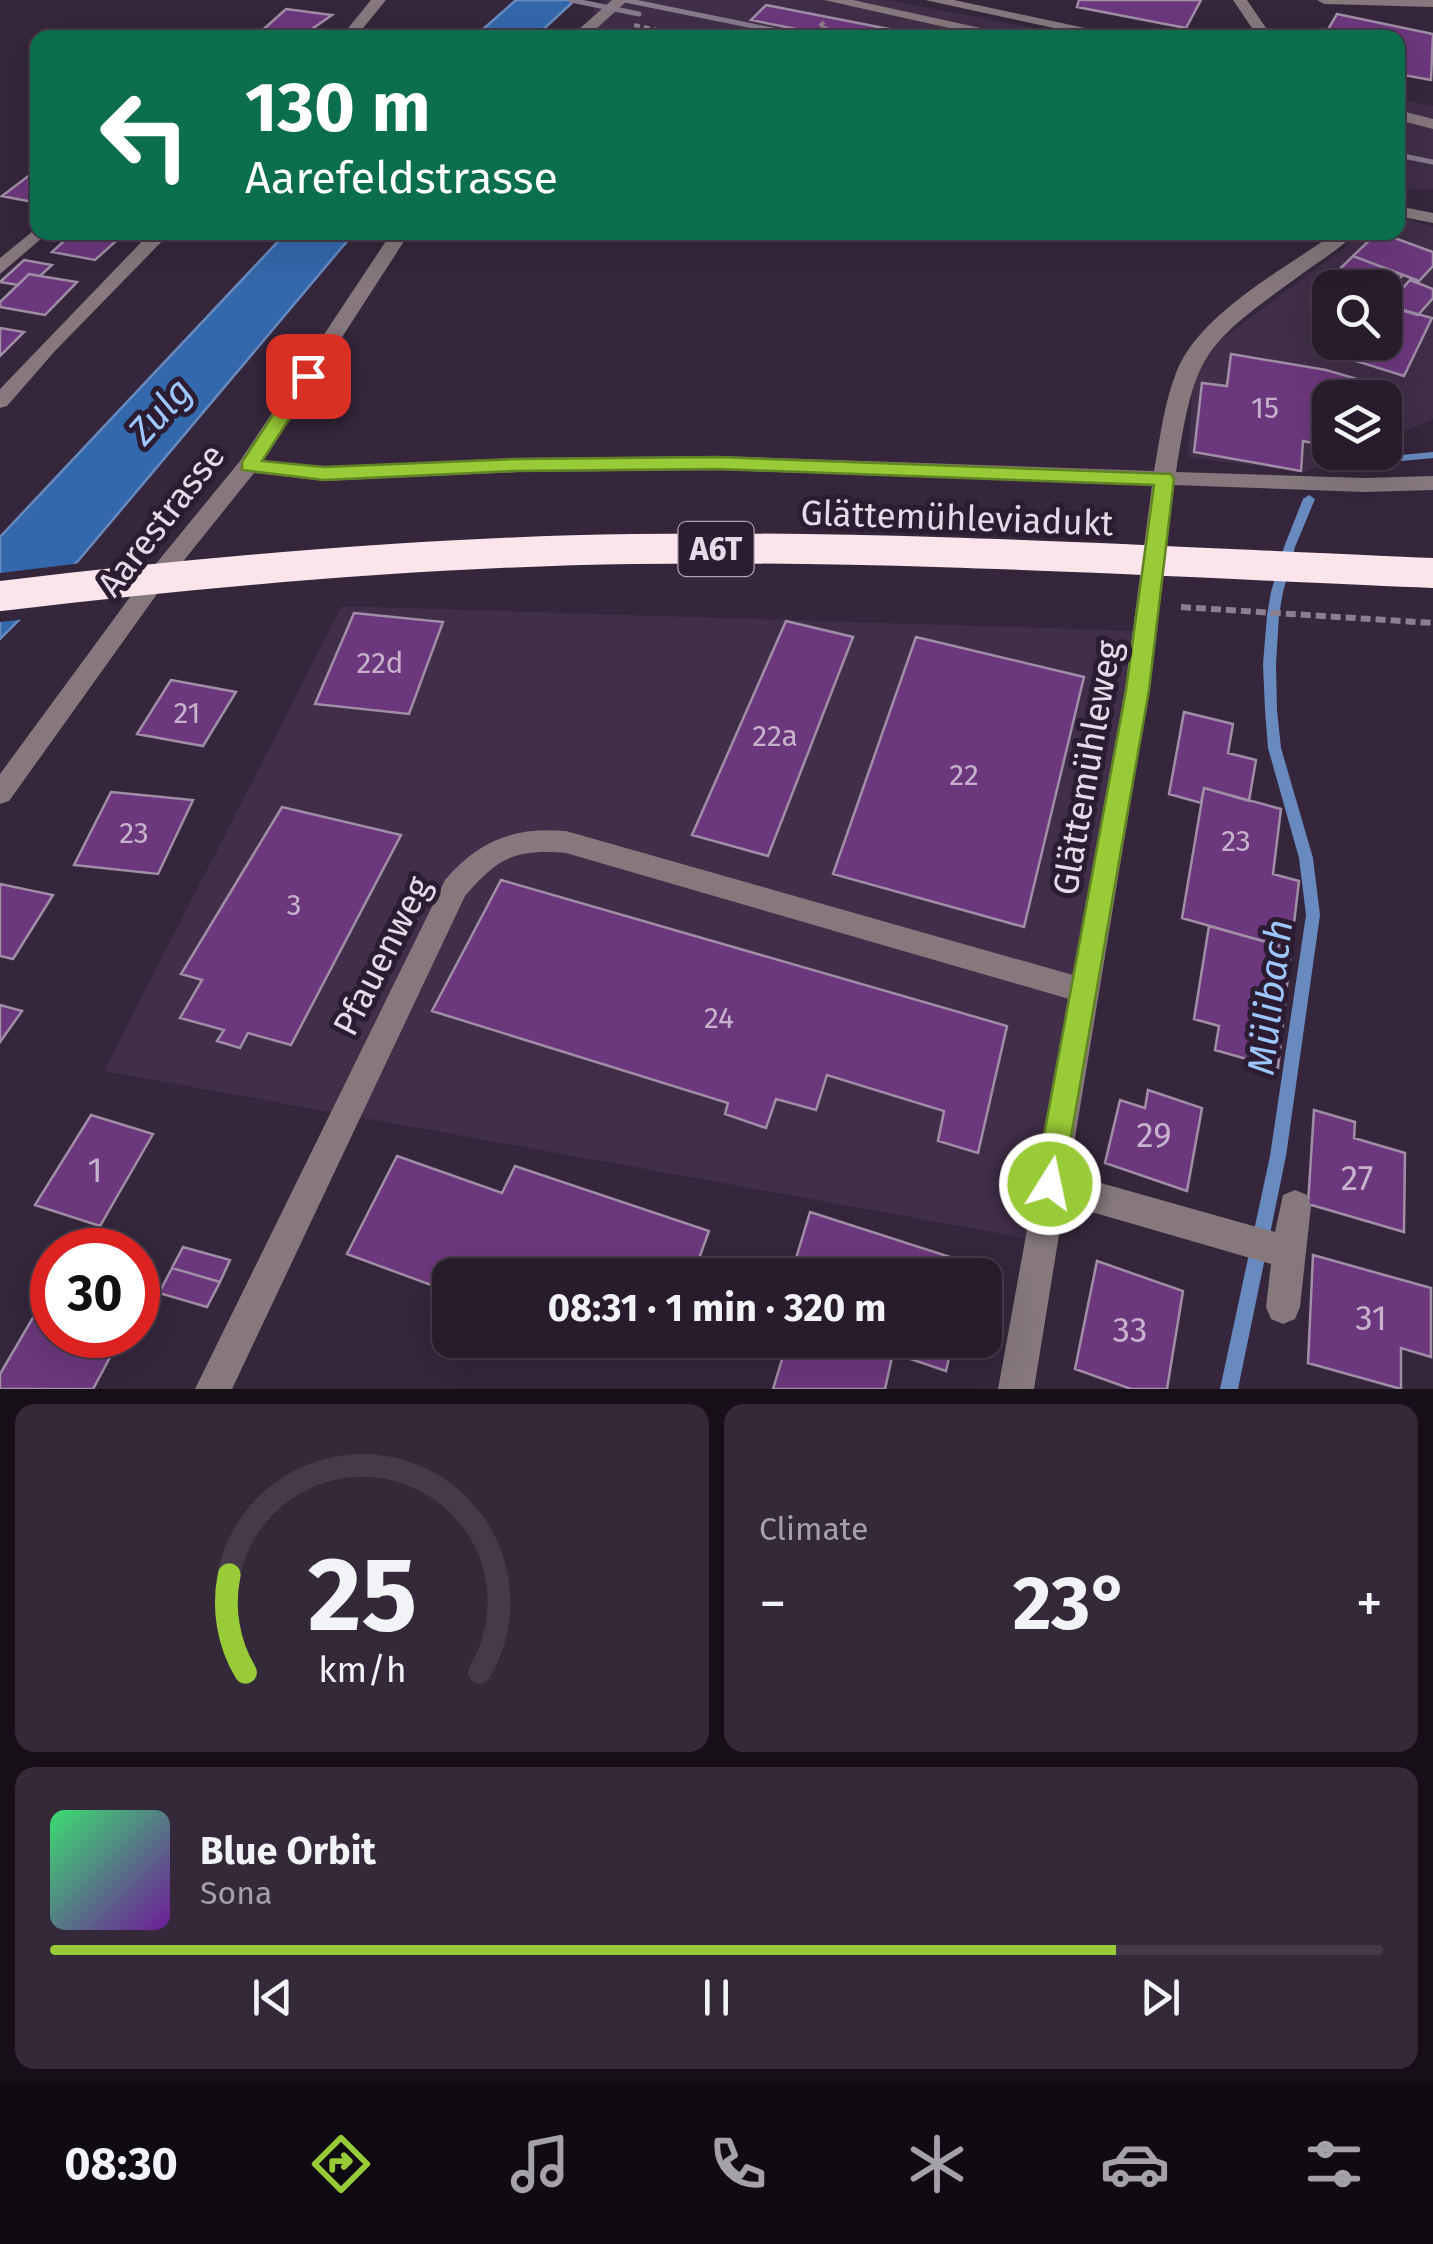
<!DOCTYPE html>
<html lang="en">
<head>
<meta charset="utf-8">
<style>
  :root { --surface:#281c2c; --page:#342938; --text:#f1f3f6; --muted:#a5a1a9; --line:#443a48; --accent:#98cb37 }
  body { margin:0; font-family:"Fira Sans",sans-serif; background:var(--page); color:var(--text); height:100vh; display:flex; flex-direction:column; font-size:38px; white-space:nowrap }
  * { box-sizing:border-box; margin:0 }
  p { font-size:32px; color:var(--muted) }
  .icon { flex:none; width:55px; height:55px; fill:none; stroke:currentColor; stroke-width:2; stroke-linecap:round; stroke-linejoin:round }
  .map { position:relative; height:1389px; overflow:hidden }
  .sheet { display:flex; flex-direction:column; gap:15px; padding:15px; background:#160f18; flex:1 }
  .sheet>* { flex:none }
  .banner { position:absolute; left:30px; top:30px; width:1375px; height:210px; border-radius:20px; box-shadow:0 10px 40px #0002,0 0 0 2px var(--line); background:#0b6e4f; color:#fff; overflow:hidden }
  .controls { position:absolute; left:1312px; top:270px; display:grid; gap:20px }
  .controls a { display:grid; place-items:center; width:90px; height:90px; border-radius:20px; background:var(--surface); box-shadow:0 10px 40px #0002,0 0 0 2px var(--line); font-size:50px }
  .speed { position:absolute; left:30px; top:1228px; display:flex; gap:20px; font-size:50px; font-weight:700; text-align:center }
  .speed>* { display:grid; place-content:center; width:130px; height:130px; border-radius:50%; background:var(--surface); box-shadow:0 10px 40px #0002,0 0 0 2px var(--line); line-height:1 }
  .speed .limit { border:15px solid #d22; background:#fff; color:#111 }
  .pin { position:absolute; display:grid; place-items:center; width:85px; height:85px; color:#fff; margin:-42px; border-radius:20px; box-shadow:0 5px 15px #0006 }
  .me { position:absolute; width:110px; margin:-55px; rotate:10deg; stroke-linejoin:round; filter:drop-shadow(0 0 8px #0008) }
  .turn { display:flex; align-items:center; gap:35px; height:210px; padding:0 50px; font-size:45px }
  .turn .icon { width:130px; height:130px; stroke-width:2.5 }
  .turn b { display:block; font-size:70px; line-height:85px }
  .big { font-size:75px; font-weight:700; line-height:1.1 }
  .sheet .card { flex:1; display:flex; flex-direction:column; justify-content:center; gap:15px; min-width:0; padding:0 35px; border-radius:20px; background:var(--page) }
  .sheet .dial { align-items:center; gap:0 }
  .dial svg { height:260px; overflow:visible; fill:none; stroke:var(--line); stroke-width:7; stroke-linecap:round; text-anchor:middle }
  .dial text { fill:var(--text); stroke:none }
  .song { display:flex; align-items:center; gap:30px }
  .cover { width:120px; height:120px; border-radius:15px; background:linear-gradient(135deg,hsl(140 70% 55%),hsl(280 70% 35%)) }
  .played { height:10px; border-radius:5px; background:linear-gradient(90deg,var(--accent) 80%,var(--line) 80%) }
  .keys { display:flex; justify-content:space-around; direction:ltr }
  .heat { display:flex; justify-content:space-between; align-items:center; font-size:55px; direction:ltr }
  .sheet .tiles { flex:1; display:grid; gap:15px; grid-template-columns:1fr 1fr }
  .card:last-child { grid-column:span 2 }
  .trip { position:absolute; left:432px; top:1258px; width:570px; height:100px; border-radius:20px; background:var(--surface); box-shadow:0 10px 40px #0002,0 0 0 2px var(--line); font-weight:700; line-height:100px; text-align:center }
  .menu { display:flex; height:160px; justify-content:space-around; align-items:center; background:#100b12; color:var(--muted) }
  .menu .icon { width:70px; height:70px }
  .menu .active { color:var(--accent) }
  .menu b { font-size:45px; color:var(--text) }
  .map>svg:first-child { display:block }
  .built { fill:#412e48; fill-rule:evenodd }
  .water { fill:#3368ac; stroke:#688abe; stroke-width:2.5 }
  .pier { fill:#35263b }
  .lines { fill:none; stroke-linecap:round; stroke-linejoin:round }
  .stream { fill:#688abe; fill-rule:evenodd }
  .building { fill:#6c387d; stroke:#a08ea7; stroke-width:2.5 }
  .path-far1 { stroke:#8b7e90; stroke-width:4; stroke-dasharray:6 4; stroke-linecap:butt }
  .path { stroke:#8b7e90; stroke-width:6; stroke-dasharray:10 5; stroke-linecap:butt }
  .minor { fill:#86787c; fill-rule:evenodd }
  .rail { stroke:#867a8b; stroke-width:5 }
  .highway-bridge { stroke:#fbe5eb; stroke-width:30 }
  .route { fill:#98cb37; stroke:#638424; stroke-width:2.5 }
  .labels { text-anchor:middle; dominant-baseline:central; stroke-width:10; stroke-linejoin:round; paint-order:stroke }
  .number-label { font-size:30px; fill:#c6b2cd }
  .shield { fill:#2b1c31; stroke:#aca1b1; stroke-width:2.5 }
  .shield-label { font-size:32px; font-weight:bold; fill:#e4dae8 }
  .street-label { font-size:35px; fill:#e4dae8; stroke:#2b1c31 }
  .near-number-label { font-size:35px; fill:#c6b2cd }
  .water-label { font-size:38px; font-style:italic; fill:#9dc7ff; stroke:#2b1c31 }
</style>
</head>
<body>
<div class="map">
<svg width="1433" height="1389" viewBox="0 0 1433 1389">
  <rect width="100%" height="100%" fill="#35263b"/>
  <!-- built -->
  <path class="built" d="M604,0H887L1080,37H594L593,10Z
    M1398,99L1433,106V189L1398,190Z
    M1398,216L1433,227V419L1385,440V398H1330V452L1355,453L1303,472L1188,457L1193,381L1219,341L1364,233L1398,232ZM1330,288H1385V342H1330Z
    M342,606L1140,631L1043,1241L104,1071Z"/>
  <!-- water -->
  <path class="water" d="M516,0H575L535,37L473,38Z
    M286,233H354L78,561L0,639V537Z"/>
  <!-- pier -->
  <path class="pier" d="M82,563L27,619L0,622V573Z"/>
  <g class="lines">
    <!-- stream -->
    <path class="stream" d="M1433,452V458L1350,466L1337,472L1332,469L1348,460Z
      M1309,495L1315,499L1295,547L1283,592L1279,615L1276,664L1277,710L1281,748L1313,858L1320,915L1286,1156L1238,1389H1220L1270,1156L1306,915L1299,858L1268,748L1265,710L1263,664L1267,615L1271,592L1284,547L1303,499Z"/>
  </g>
  <!-- building -->
  <path class="building" d="M1079,0H1201L1186,28L1077,7Z
    M766,5L899,31L934,38H841L751,20Z
    M286,9L332,15L299,38L256,36Z
    M1337,14L1433,34L1431,80L1398,74V38H1323Z
    M31,174L38,175V203L2,196Z
    M74,232H126L95,260L52,252Z
    M1378,232L1433,252V266L1419,281L1353,256Z
    M1353,256L1403,275L1385,293V288H1330V302L1313,295Z
    M24,260L52,265L40,276L29,274L18,285L0,282Z
    M29,274L40,276L77,282L45,315L0,307V302Z
    M1410,280L1433,289V298L1418,315L1387,306Z
    M1385,305L1432,318L1404,376L1356,361L1366,342H1385Z
    M0,328L24,332L0,356Z
    M1231,354L1326,370L1371,383L1363,398H1330V421L1324,419L1323,445L1303,441L1301,471L1194,452L1202,383L1227,386Z
    M354,613L443,622L409,714L315,704Z
    M786,621L853,637L768,856L692,835Z
    M916,637L1084,677L1024,927L833,874Z
    M171,680L236,692L203,746L137,734Z
    M1184,712L1233,724L1228,753L1256,760L1249,801L1204,788L1201,803L1169,794Z
    M1204,788L1281,809L1273,874L1299,881L1291,949L1182,918Z
    M111,792L193,800L158,874L74,865Z
    M282,807L401,835L291,1045L248,1033L240,1048L217,1041L224,1030L180,1018L202,980L181,974Z
    M501,880L1007,1026L978,1153L938,1141L944,1111L827,1075L816,1110L776,1099L766,1128L725,1114L728,1103L432,1011Z
    M0,884L53,895L13,959L0,956Z
    M1209,926L1291,949L1278,1068L1215,1050L1219,1026L1194,1019Z
    M0,1005L22,1011L0,1042Z
    M1148,1090L1202,1108L1187,1191L1105,1163L1120,1100L1145,1108Z
    M1314,1110L1355,1122L1354,1138L1405,1153L1404,1232L1308,1204Z
    M91,1115L153,1134L100,1226L35,1205Z
    M397,1156L502,1193L515,1166L709,1231L693,1275H450V1292L347,1254Z
    M810,1212L969,1263L967,1275H791Z
    M183,1247L230,1260L220,1282L172,1268Z
    M1313,1255L1431,1288V1357L1401,1348V1389L1308,1363Z
    M1097,1261L1183,1291L1167,1389H1131L1075,1369Z
    M172,1268L220,1282L207,1307L159,1293Z
    M52,1285V1335H122L93,1389H0V1374Z
    M788,1340H953L946,1371L893,1353L885,1389H773Z"/>
  <g class="lines">
    <!-- path-far1 -->
    <path class="path-far1" d="M824,22L819,27L870,37
      M634,25L672,33"/>
    <!-- path -->
    <path class="path" d="M1181,607L1433,623"/>
    <!-- minor -->
    <path class="minor" d="M371,0H386L355,38H340Z
      M612,0H628L586,38H569Z
      M824,0H853L1026,38H994Z
      M925,0H954L1132,38H1100Z
      M1233,0H1247L1266,28L1267,38H1252V28Z
      M1317,0H1433V7L1324,4Z
      M1398,110L1433,119V129L1398,120Z
      M1398,206L1433,213V223L1398,216Z
      M38,227V232H49L0,274V258Z
      M151,232H171L55,351L7,406L0,408V389Z
      M392,232H410L262,461L325,467L517,458L718,456L1154,471C1160,438 1164,404 1176,373C1199,313 1285,269 1336,232H1357C1339,250 1315,264 1295,279C1200,348 1195,355 1176,472L1365,478L1433,476V490L1365,492L1173,485L1149,690L1069,1174L1275,1232L1283,1195L1295,1190L1307,1195L1311,1206L1300,1307L1295,1319L1283,1324L1271,1319L1266,1307L1271,1264L1064,1204L1034,1389H998L1069,999L566,853C516,849 498,857 465,896L232,1389H195L445,880C479,840 514,827 566,831L1073,975L1125,690L1152,485L718,470L517,472L325,481L254,473L157,594L9,801L0,804V774L141,582L240,461Z"/>
    <!-- rail -->
    <path class="rail" d="M571,0L639,14
      M625,0L812,38
      M1398,155L1433,162"/>
    <!-- highway-bridge -->
    <path class="highway-bridge" d="M0,596C210,571 421,552 633,549C900,545 1166,562 1433,573"/>
  </g>
  <!-- route -->
  <path class="route" d="M308,370L317,376L262,461L324,467L516,459L718,457L1171,474L1174,479L1149,690L1061,1194L1050,1198L1040,1194L1035,1184L1126,690L1154,485L718,469L516,471L324,480L242,470V462L301,372Z"/>
  <g class="labels">
    <!-- number labels -->
    <g class="number-label">
      <text x="1265" y="408">15</text>
      <text x="380" y="663">22d</text>
      <text x="187" y="713">21</text>
      <text x="775" y="736">22a</text>
      <text x="964" y="775">22</text>
      <text x="134" y="833">23</text>
      <text x="1236" y="841">23</text>
      <text x="294" y="905">3</text>
      <text x="719" y="1018">24</text>
    </g>
    <!-- shield labels -->
    <rect class="shield" x="678.5" y="522" width="75" height="54" rx="8"/>
    <g class="shield-label">
      <text x="716" y="549">A6T</text>
    </g>
    <!-- street labels -->
    <g class="street-label">
      <text transform="translate(957 518) rotate(2)">Glättemühleviadukt</text>
      <text transform="translate(161 520) rotate(-52)">Aarestrasse</text>
      <text transform="translate(1087 768) rotate(-80)">Glättemühleweg</text>
      <text transform="translate(382 956) rotate(-63)">Pfauenweg</text>
    </g>
    <!-- near-number labels -->
    <g class="near-number-label">
      <text x="1154" y="1135">29</text>
      <text x="95" y="1170">1</text>
      <text x="1357" y="1178">27</text>
      <text x="1371" y="1318">31</text>
      <text x="1130" y="1330">33</text>
    </g>
    <!-- water labels -->
    <g class="water-label">
      <text transform="translate(160 411) rotate(-48)">Zulg</text>
      <text transform="translate(1270 997) rotate(-83)">Mülibach</text>
    </g>
  </g>
</svg>
<div class="controls">
<a><svg class="icon" aria-label="search" viewBox="0 0 24 24"><circle cx="10" cy="10" r="6"/><path d="M15 15l6 6"/></svg></a>
<a><svg class="icon" aria-label="layers" viewBox="0 0 24 24"><path d="M12 4l9 5-9 5-9-5zM3 14l9 5 9-5"/></svg></a>
</div>
<div class="speed"><div class="limit">30</div></div>
<div class="pin" style="left:308px;top:376px;background:#d93025"><svg class="icon" aria-label="arrive" viewBox="0 0 24 24"><path d="M6 21V4h12l-3 4 3 4H6"/></svg></div>
<svg class="me" style="left:1050px;top:1184px" viewBox="-20 -20 40 40"><circle r="17" fill="#98cb37" stroke="#fff" stroke-width="3"/><path d="M0-11L8 9 0 5-8 9z" fill="#fff"/></svg>
<div class="trip">08:31 · 1 min · 320 m</div>
<div class="banner">
<div class="turn"><svg class="icon" aria-label="left" viewBox="0 0 24 24"><path d="M17 20v-9H6M10 6l-5 5 5 5"/></svg><div><b>130 m</b>Aarefeldstrasse</div></div>
</div>
</div>
<section class="sheet">
<div class="tiles">
<div class="card dial"><svg viewBox="0 0 100 80">
<path d="M14 69A42 42 0 1 1 86 69"/>
<path d="M14 69A42 42 0 0 1 9 39" stroke="#98cb37"/>
<text x="50" y="56" font-size="32" font-weight="700">25</text>
<text x="50" y="72" font-size="11">km/h</text>
</svg></div>
<div class="card"><p>Climate</p>
<div class="heat"><a>−</a><b class="big">23°</b><a>+</a></div>
</div>
<div class="card">
<div class="song"><i class="cover"></i><div><b>Blue Orbit</b><p>Sona</p></div></div>
<div class="played"></div>
<div class="keys"><svg class="icon" aria-label="previous" viewBox="0 0 24 24"><path d="M18 5L8 12l10 7zM5 5v14"/></svg><svg class="icon" aria-label="pause" viewBox="0 0 24 24"><path d="M8 5v14M16 5v14"/></svg><svg class="icon" aria-label="next" viewBox="0 0 24 24"><path d="M6 5l10 7-10 7zM19 5v14"/></svg></div>
</div>
</div>
</section>
<nav class="menu">
<b>08:30</b>
<svg class="icon active" aria-label="directions" viewBox="0 0 24 24"><path d="M12 3l9 9-9 9-9-9zM9 14v-3h6M13 9l2 2-2 2"/></svg>
<svg class="icon" aria-label="music" viewBox="0 0 24 24"><path d="M9 18V5l10-2v13"/><circle cx="6" cy="18" r="3"/><circle cx="16" cy="16" r="3"/></svg>
<svg class="icon" aria-label="phone" viewBox="0 0 24 24"><path d="M5 4h4l2 5-3 2q2 4 5 5l2-3 5 2v4C11 20 4 13 5 4z"/></svg>
<svg class="icon" aria-label="climate" viewBox="0 0 24 24"><path d="M12 3v18M4 7l16 10M4 17L20 7"/></svg>
<svg class="icon" aria-label="car" viewBox="0 0 24 24"><path d="M5 17H2v-5l4-1 3-4h7l3 4 3 1v5h-3M9 17h6M6 11h13"/><circle cx="7" cy="17" r="2"/><circle cx="17" cy="17" r="2"/></svg>
<svg class="icon" aria-label="filters" viewBox="0 0 24 24"><path d="M4 7h16M4 17h16"/><circle cx="9" cy="7" r="2"/><circle cx="15" cy="17" r="2"/></svg>
</nav>
</body>
</html>
